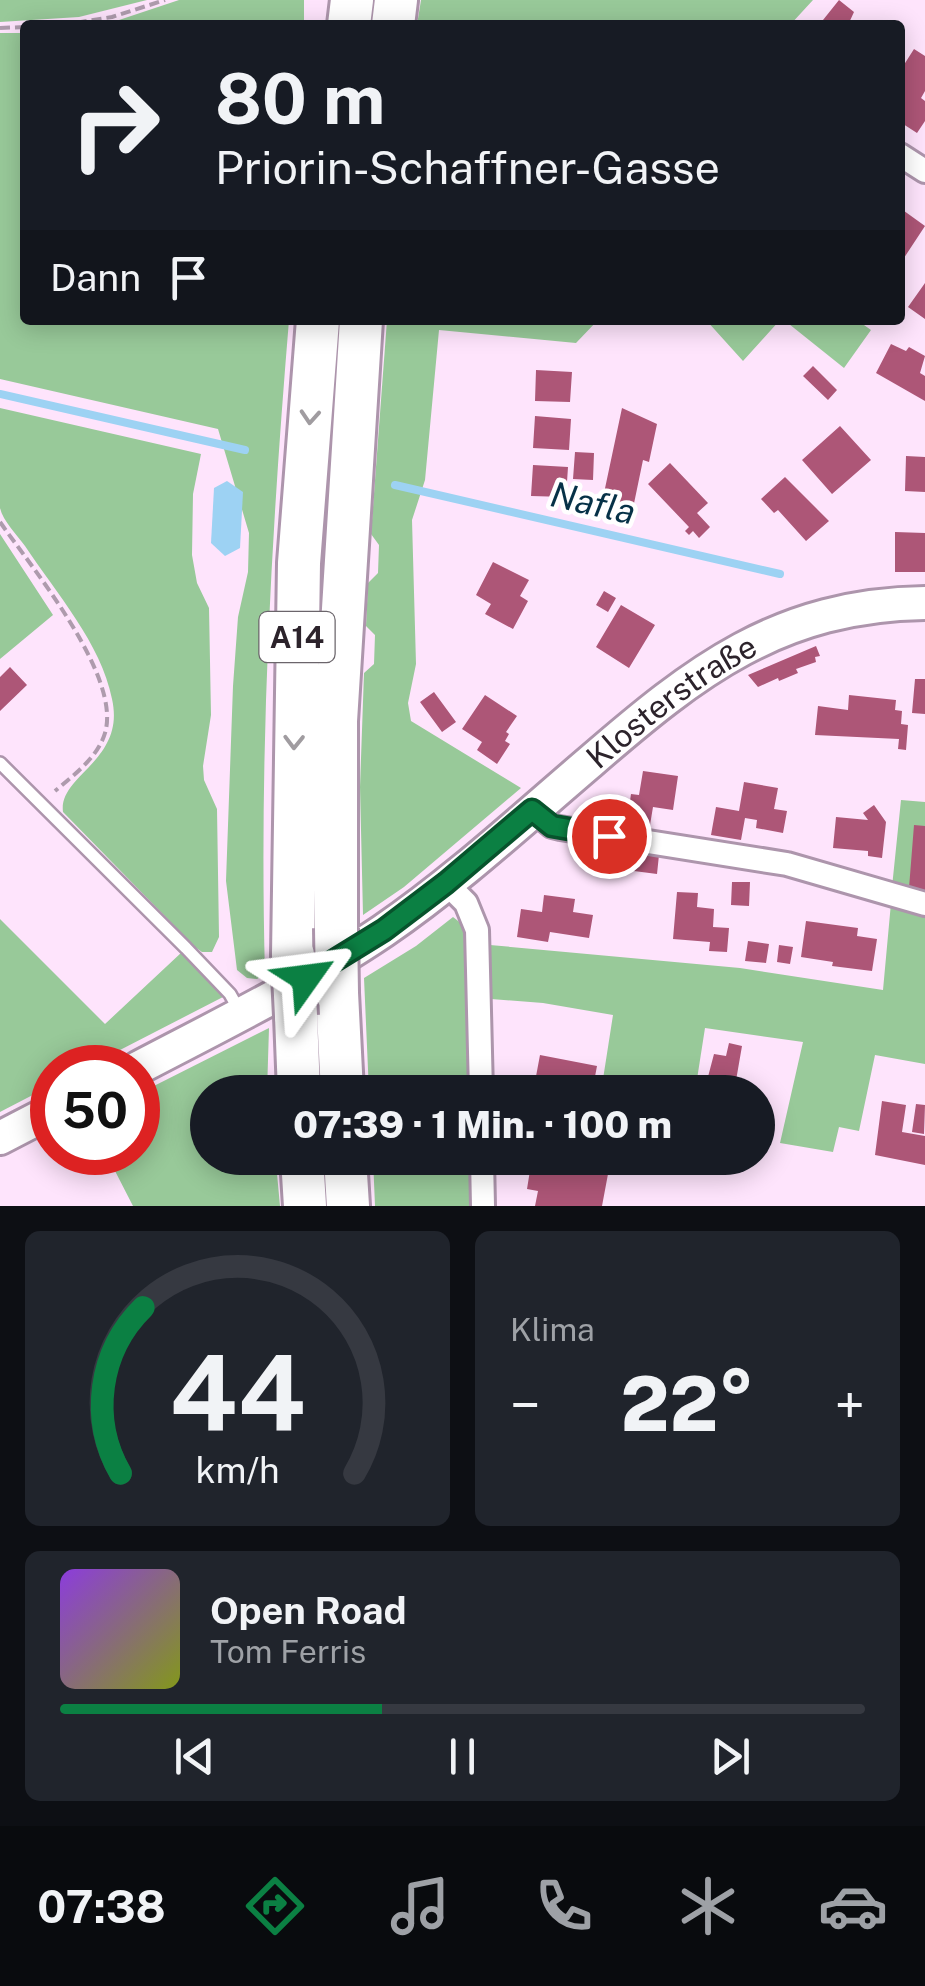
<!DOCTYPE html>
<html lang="de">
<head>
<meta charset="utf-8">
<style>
  :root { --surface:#171b24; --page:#20242c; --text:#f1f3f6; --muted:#9ea1a6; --line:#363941; --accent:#0b8043 }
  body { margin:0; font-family:"Public Sans",sans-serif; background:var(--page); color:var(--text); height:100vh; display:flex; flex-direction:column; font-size:38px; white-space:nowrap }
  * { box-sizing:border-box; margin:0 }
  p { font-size:32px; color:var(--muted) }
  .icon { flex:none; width:55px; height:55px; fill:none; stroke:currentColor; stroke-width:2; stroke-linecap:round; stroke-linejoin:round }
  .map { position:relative; height:1206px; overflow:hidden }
  .side { display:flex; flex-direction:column; gap:25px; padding:25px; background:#0d0f14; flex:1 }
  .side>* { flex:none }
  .guide { position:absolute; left:20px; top:20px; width:885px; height:305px; border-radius:10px; box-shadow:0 5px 25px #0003; background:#171b24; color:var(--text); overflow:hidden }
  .speed { position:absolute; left:30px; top:1045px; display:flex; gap:20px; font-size:50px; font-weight:700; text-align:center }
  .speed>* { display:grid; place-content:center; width:130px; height:130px; border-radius:50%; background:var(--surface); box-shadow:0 5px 25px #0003; line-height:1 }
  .speed .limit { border:15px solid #d22; background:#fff; color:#111 }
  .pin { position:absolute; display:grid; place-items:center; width:85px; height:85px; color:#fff; margin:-42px; border:5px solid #fff; border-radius:50%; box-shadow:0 2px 10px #0007 }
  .me { position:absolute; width:110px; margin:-55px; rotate:59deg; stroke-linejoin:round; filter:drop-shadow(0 0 8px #0008) }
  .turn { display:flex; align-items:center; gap:35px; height:210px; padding:0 30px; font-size:45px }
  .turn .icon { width:130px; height:130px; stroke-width:2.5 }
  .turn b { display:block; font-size:70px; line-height:85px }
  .then { display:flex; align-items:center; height:95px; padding:0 30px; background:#0003; gap:20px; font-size:38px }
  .big { font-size:75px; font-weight:800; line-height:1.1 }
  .side .card { flex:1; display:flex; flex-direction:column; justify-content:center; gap:15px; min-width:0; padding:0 35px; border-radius:15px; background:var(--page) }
  .side .dial { align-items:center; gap:0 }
  .dial svg { height:260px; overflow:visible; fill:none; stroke:var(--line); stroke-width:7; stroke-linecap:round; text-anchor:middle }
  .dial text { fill:var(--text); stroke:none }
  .song { display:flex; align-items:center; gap:30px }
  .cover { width:120px; height:120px; border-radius:15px; background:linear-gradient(135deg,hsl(270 70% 55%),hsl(70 70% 35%)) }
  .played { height:10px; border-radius:5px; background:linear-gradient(90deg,var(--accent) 40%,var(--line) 40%) }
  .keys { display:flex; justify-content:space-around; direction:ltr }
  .heat { display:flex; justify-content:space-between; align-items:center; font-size:55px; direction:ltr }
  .side .tiles { flex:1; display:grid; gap:25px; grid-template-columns:1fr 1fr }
  .card:last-child { grid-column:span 2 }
  .trip { position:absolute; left:190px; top:1075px; width:585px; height:100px; border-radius:50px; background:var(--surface); box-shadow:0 5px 25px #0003; font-weight:800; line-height:100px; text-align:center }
  .menu { display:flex; height:160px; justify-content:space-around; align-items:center; background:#090b0e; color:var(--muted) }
  .menu .icon { width:70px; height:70px }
  .menu .current { color:var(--accent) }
  .menu b { font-size:45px; color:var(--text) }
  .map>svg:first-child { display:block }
  .green { fill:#98c999 }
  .water { fill:#9dd2f3 }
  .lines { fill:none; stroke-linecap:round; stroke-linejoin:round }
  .stream { stroke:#9dd2f3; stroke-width:8 }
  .building { fill:#ad5677 }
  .lane-casing { stroke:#ad95ac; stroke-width:16 }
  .street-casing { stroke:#ad95ac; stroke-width:28 }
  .secondary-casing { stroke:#ad95ac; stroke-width:38 }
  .highway-casing { stroke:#ad95ac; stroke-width:48 }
  .path { stroke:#ae9bad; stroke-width:4; stroke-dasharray:10 5; stroke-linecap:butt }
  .lane { stroke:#fff; stroke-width:11 }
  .street { stroke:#fff; stroke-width:22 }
  .secondary { stroke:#fff; stroke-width:32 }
  .highway { stroke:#fff; stroke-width:42 }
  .highway-bridge-casing { stroke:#ad95ac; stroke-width:48; stroke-linecap:butt }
  .highway-bridge { stroke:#fff; stroke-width:42 }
  .oneway { stroke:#a09ca0 }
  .route-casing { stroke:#07532c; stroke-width:25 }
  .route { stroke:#0b8043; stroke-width:18 }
  .labels { text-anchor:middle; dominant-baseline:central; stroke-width:9; stroke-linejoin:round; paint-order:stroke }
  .shield { fill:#fff; stroke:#6b656b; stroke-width:2.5 }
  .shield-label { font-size:30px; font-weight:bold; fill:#2c232b }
  .street-label { font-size:32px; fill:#2c232b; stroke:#fff }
  .water-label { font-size:35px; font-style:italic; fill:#063147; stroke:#fff }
</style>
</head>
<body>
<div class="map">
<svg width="925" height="1206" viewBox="0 0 925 1206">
  <rect width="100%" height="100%" fill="#fee4fc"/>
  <!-- green -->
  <path class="green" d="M0,0H147L79,17L0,22Z
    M179,0H304V25H104Z
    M421,0H813L790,25H417Z
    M0,33H25V320H289C271,537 259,755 265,974L257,979L247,978L237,970L226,881L233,686L238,617L248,572L249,533L218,429L0,379Z
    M387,320H598L576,343L439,330L425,480L412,520L416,664L408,703L411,721L521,788L404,887L363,915L360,787L364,673L374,664L375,635L366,626L368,583L378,573L379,545L371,534Z
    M706,320H780L743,361Z
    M784,320H857L871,330L844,368Z
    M0,408L201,454L193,494L192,555L197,583L209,608L211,715L203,766L204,780L217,809L219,937L212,952H202L195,947L63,812C58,775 126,761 112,699C101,643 56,593 25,546C17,535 3,521 0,508C0,487 0,432 0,408Z
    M0,534L53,615L0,659Z
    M901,800L925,802V897L892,887Z
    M891,903L925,909V1064L875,1055L859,1131L839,1127L833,1152L780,1143L803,1042L705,1028L695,1092H601L613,1015L543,1003L491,999L490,945L740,968L883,990Z
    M453,917L467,928L471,1092H369L364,978L416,946Z
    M0,919L105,1024L182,952L223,997L87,1067L52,1068V1085L0,1112Z
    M269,1028L267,1092H208V1158H270L276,1163L280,1206H133L114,1169L100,1153L138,1152V1094Z
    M373,1158H473L475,1206H375Z"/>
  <!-- water -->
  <path class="water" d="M227,481L243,492L240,548L225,556L211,543L214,488Z"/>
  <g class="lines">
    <!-- stream -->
    <path class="stream" d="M0,394L245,450
      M395,485L780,574"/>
  </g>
  <!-- building -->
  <path class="building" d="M839,0L854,12L848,25H819Z
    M914,49L925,56V91L921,98L925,101V121L917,133L900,122V71Z
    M900,208L925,226L900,264Z
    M925,283V319L908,307Z
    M891,344L906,351L909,347L925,356L920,373L925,376V401L876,373Z
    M813,366L837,390L828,400L803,376Z
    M536,370L572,372L570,402L535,401Z
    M622,408L657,424L649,462L643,460L631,518L600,512Z
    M535,416L571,419L569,450L533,448Z
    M840,426L871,460L832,494L802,460Z
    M575,452L594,453L593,480L573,479Z
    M906,456L925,457V492L905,491Z
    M670,463L708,503L697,513L710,527L699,538L693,531L689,535L685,531L689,527L648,484Z
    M533,465L568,467L566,497L531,496Z
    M785,477L829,521L806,541L778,510L774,513L761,499Z
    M895,532L925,533V572H895Z
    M493,562L529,580L520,596L528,601L513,629L485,614L491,604L476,595Z
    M604,591L616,598L608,612L596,605Z
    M621,605L655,625L629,668L596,647Z
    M816,646L820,656L815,657L816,662L796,669L798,673L779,681L778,678L758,687L748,675Z
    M10,667L27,685L0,711V677Z
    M915,679H925V714L912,713Z
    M434,692L456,722L442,732L420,702Z
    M485,695L517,716L506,732L509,734L505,741L510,744L497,764L477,750L482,742L462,729Z
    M849,695L896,700L895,710L902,711L901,724L908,725L906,750L898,749L899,739L815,735L818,706L848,710Z
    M643,771L678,776L673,810L653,807L650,825L627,822L631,794L639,795Z
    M744,782L778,788L774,809L787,811L783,833L756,828L757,820L745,818L741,840L711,835L716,807L739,811Z
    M874,805L886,822L882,858L868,856V851L833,848L836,817L868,820L863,813Z
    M914,825L925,826V890L909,888Z
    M636,853L659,855L657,874L634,871Z
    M732,882H750L749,906L731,905Z
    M677,892L698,893L697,907L714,909L713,927L729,928L727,952L709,951L710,942L673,939Z
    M544,895L575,899L573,912L593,915L589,938L550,932L548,942L517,937L521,909L542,912Z
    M806,921L858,928L857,936L877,939L872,971L832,966L833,962L801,957Z
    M748,941L769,944L766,963L745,961Z
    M779,945L793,947L790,964L777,962Z
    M729,1043L742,1046L734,1092H704L714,1054L726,1056Z
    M540,1055L597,1066L593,1087L582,1085L580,1092H527L528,1086L534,1087Z
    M882,1101L906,1105L902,1132L925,1136V1165L875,1155Z
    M916,1104L925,1105L924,1134L912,1132Z
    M532,1158H611L602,1206H535L538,1191L527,1189Z"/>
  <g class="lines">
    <!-- lane casing -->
    <g class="lane-casing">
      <path id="lane" d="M0,763L186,948L230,994L239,1010"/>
    </g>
    <!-- street casing -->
    <g class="street-casing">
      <path id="street" d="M900,155L925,171
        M533,810L552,826L560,828L787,864L925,904
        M446,883L466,903L477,930L481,1092
        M482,1158L483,1206"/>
    </g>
    <!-- secondary casing -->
    <g class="secondary-casing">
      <g id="secondary">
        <path id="s1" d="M138,1068C220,1025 306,983 383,931C456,881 523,819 590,762C695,671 779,605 925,603"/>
        <path d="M0,1138L52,1111"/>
      </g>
    </g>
    <!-- highway casing -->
    <g class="highway-casing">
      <path id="highway" d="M349,25L352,0
        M393,25L396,0
        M336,928V721L361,320
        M293,955L299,563L318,320
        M337,993L342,1092
        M296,1016L299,1092
        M302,1158L305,1206
        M345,1158L348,1206"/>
    </g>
    <!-- path -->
    <path class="path" d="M62,25L112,17L165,0
      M0,28L25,27
      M0,522C32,568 122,676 105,733C98,757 74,775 55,791"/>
    <!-- lane -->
    <use href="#lane" class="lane"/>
    <!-- street -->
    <use href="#street" class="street"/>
    <!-- secondary -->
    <use href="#secondary" class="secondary"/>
    <!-- highway -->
    <use href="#highway" class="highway"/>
    <!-- highway-bridge casing -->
    <g class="highway-bridge-casing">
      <path id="highway-bridge" d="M336,928L337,993
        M293,955L296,1016"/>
    </g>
    <!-- highway-bridge -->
    <use href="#highway-bridge" class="highway-bridge"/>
  </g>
  <!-- one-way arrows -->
  <defs><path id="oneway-chevron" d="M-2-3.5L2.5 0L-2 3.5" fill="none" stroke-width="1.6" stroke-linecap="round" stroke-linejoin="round" transform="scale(2.5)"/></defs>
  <g class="oneway">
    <use href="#oneway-chevron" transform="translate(310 417) rotate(94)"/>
    <use href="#oneway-chevron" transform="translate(294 742) rotate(91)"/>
  </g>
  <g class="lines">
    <!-- route casing -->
    <g class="route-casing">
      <path id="route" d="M306,978L384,930L446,883L532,810L552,826L609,836"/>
    </g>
    <!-- route -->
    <use href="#route" class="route"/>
  </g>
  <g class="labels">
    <!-- shield labels -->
    <rect class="shield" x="259.5" y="612" width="75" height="50" rx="8"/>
    <g class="shield-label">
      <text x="297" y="637">A14</text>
    </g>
    <!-- street labels -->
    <g class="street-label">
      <text stroke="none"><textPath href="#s1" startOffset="650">Klosterstraße</textPath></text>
    </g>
    <!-- water labels -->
    <g class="water-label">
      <text transform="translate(593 503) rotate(13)">Nafla</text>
    </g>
  </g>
</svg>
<div class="speed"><div class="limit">50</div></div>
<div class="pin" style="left:609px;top:836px;background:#d93025"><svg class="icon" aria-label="arrive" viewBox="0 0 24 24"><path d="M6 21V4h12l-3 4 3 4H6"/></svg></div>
<svg class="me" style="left:306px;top:978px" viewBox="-20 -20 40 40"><path d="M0-17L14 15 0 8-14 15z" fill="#0b8043" stroke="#fff" stroke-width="4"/></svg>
<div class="trip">07:39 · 1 Min. · 100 m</div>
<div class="guide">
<div class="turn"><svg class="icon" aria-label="right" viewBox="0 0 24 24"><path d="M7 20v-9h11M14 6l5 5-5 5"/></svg><div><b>80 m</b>Priorin-Schaffner-Gasse</div></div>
<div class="then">Dann<svg class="icon" aria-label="arrive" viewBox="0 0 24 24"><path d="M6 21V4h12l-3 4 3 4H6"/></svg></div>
</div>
</div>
<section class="side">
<div class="tiles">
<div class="card dial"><svg viewBox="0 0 100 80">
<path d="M14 69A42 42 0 1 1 86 69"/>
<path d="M14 69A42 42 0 0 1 21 18" stroke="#0b8043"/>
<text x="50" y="56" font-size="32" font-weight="700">44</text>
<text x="50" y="72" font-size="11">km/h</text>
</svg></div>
<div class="card"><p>Klima</p>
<div class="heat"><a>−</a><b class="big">22°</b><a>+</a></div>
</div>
<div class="card">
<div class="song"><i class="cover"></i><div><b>Open Road</b><p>Tom Ferris</p></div></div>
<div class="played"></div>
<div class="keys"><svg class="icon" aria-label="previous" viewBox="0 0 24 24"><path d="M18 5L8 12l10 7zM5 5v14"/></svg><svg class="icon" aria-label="pause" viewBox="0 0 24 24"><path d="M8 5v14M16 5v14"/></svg><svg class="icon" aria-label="next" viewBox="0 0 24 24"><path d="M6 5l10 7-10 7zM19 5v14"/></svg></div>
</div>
</div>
</section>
<nav class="menu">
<b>07:38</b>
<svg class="icon current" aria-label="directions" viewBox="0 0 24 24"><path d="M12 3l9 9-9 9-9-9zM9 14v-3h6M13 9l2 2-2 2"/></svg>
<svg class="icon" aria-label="music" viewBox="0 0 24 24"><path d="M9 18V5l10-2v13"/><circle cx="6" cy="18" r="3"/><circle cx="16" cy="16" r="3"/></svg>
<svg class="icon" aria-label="phone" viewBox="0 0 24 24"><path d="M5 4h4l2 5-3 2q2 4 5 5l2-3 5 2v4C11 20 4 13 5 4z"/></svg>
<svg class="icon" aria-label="climate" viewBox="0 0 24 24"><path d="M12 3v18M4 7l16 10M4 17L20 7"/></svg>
<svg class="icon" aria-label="car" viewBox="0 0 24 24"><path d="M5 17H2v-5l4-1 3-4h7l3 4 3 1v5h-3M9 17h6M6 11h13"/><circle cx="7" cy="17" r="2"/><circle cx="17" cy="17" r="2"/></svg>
</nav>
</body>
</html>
